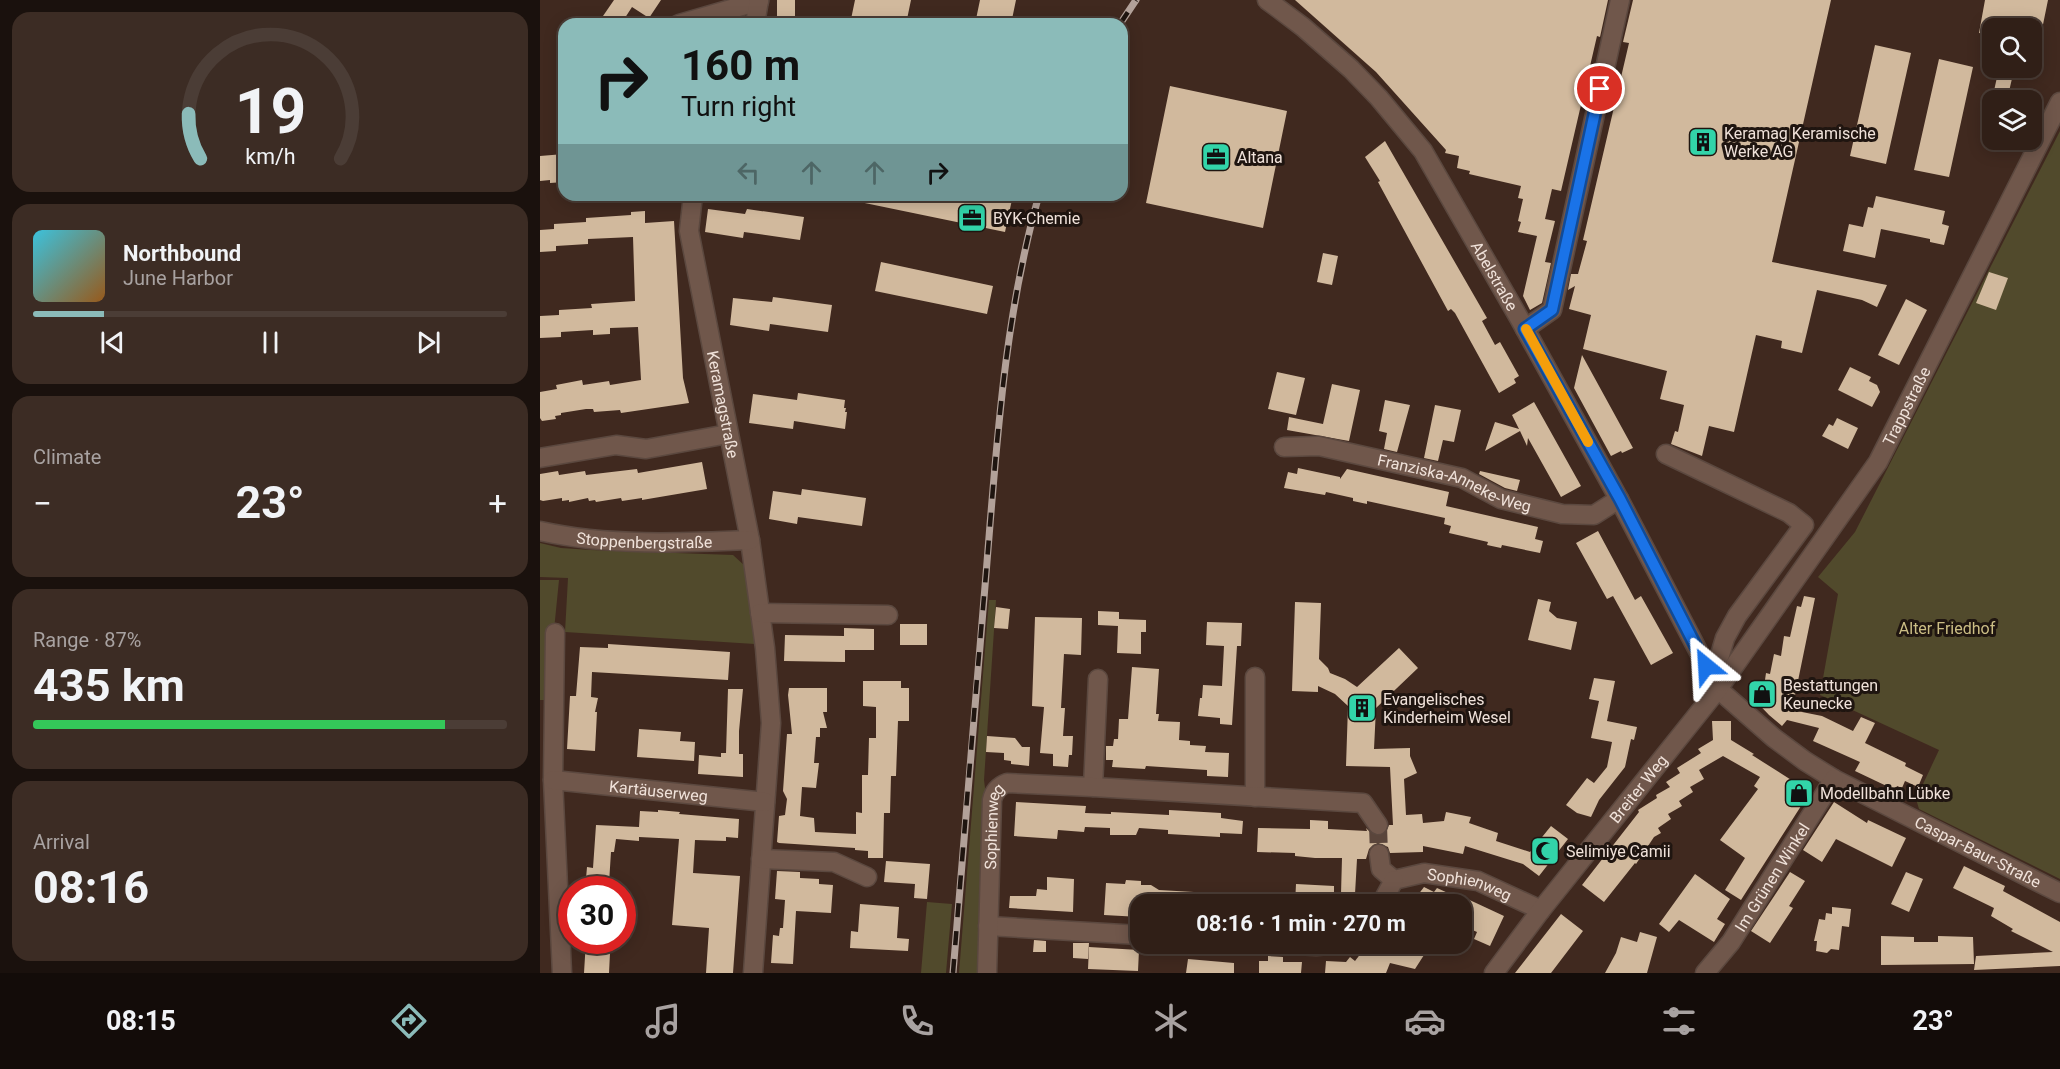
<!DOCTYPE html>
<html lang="en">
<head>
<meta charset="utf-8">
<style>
  :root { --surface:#301f17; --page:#3c2c24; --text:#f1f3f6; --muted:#a8a2a1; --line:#4b3d36; --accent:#8bbbb9 }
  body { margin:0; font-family:Roboto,sans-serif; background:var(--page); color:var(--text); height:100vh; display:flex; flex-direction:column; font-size:22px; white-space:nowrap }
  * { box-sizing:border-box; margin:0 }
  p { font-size:20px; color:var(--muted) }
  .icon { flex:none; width:33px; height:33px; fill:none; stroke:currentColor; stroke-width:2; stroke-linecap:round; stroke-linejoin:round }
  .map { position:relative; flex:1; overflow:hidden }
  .panel { display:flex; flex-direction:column; gap:12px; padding:12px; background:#1a110d; width:540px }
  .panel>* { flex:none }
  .top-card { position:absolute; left:18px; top:18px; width:570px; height:183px; border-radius:18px; box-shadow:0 3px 15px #0003,0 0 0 2px var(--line); background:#8bbbb9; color:#111; overflow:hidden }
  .tools { position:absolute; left:1442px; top:18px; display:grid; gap:12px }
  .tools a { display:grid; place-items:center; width:60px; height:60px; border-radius:12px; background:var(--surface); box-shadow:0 3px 15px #0003,0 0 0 2px var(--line); font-size:30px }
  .speed { position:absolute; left:18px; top:876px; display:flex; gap:12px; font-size:30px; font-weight:700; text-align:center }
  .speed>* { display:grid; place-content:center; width:78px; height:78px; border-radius:50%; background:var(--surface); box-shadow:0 3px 15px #0003,0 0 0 2px var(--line); line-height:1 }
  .speed .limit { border:9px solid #d22; background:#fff; color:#111 }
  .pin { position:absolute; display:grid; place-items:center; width:51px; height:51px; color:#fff; margin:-26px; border:3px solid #fff; border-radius:50%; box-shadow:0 2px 6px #0007 }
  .me { position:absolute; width:66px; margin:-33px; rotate:333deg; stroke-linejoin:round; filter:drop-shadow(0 0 4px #0008) }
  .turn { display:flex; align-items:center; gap:21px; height:126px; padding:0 24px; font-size:27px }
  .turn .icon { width:78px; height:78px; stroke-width:2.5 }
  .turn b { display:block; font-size:42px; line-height:51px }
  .lanes { display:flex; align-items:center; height:57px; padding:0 24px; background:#0003; justify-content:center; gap:30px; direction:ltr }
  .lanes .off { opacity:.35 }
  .big { font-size:45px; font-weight:700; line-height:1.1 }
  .panel .tile { flex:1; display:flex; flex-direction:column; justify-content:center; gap:9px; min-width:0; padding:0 21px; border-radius:18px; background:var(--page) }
  .panel .dial { align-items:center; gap:0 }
  .dial svg { height:156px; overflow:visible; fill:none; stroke:var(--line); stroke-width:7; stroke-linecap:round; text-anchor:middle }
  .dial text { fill:var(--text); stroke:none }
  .song { display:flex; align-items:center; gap:18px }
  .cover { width:72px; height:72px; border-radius:9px; background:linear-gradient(135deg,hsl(190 70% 55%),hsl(30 70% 35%)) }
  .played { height:6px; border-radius:3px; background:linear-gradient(90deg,var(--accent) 15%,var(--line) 15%) }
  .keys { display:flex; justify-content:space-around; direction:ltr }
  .heat { display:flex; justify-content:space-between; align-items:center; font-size:33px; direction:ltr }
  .charge { height:9px; border-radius:4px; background:linear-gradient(90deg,#34c759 87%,var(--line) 0) }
  .trip { position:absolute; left:590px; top:894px; width:342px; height:60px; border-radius:18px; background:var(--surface); box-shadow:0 3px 15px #0003,0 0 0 2px var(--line); font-weight:700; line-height:60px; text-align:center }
  .tabs { display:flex; height:96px; justify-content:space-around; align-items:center; background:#130c09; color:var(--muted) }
  .tabs .icon { width:42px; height:42px }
  .tabs .selected { color:var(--accent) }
  .tabs b { font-size:27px; color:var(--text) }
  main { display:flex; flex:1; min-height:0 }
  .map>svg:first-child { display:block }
  .green { fill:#514a2c }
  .building { fill:#d1b99d }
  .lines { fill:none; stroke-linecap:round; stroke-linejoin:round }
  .minor-tunnel { stroke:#5a453b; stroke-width:18; stroke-dasharray:18 9; stroke-linecap:butt }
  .minor-casing { stroke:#5b483f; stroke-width:21 }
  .minor { stroke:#70574b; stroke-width:18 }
  .rail-casing { stroke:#b2a199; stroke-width:7 }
  .rail { stroke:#1f1510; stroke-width:4.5; stroke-dasharray:14; stroke-linecap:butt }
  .route-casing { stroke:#114b97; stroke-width:15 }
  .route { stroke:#1a73e8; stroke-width:10 }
  .slow { stroke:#f59e0b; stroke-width:10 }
  .labels { text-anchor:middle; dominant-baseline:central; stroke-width:6; stroke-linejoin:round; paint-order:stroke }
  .poi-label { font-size:16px; fill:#f0e2da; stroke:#1f1510; text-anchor:start }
  .street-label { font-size:16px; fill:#f0e2da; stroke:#1f1510 }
  .park-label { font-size:16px; fill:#ccbe85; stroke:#1f1510 }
</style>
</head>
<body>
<main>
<section class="panel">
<div class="tile dial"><svg viewBox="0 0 100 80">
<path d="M14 69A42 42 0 1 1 86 69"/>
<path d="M14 69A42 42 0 0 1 8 46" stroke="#8bbbb9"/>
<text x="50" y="56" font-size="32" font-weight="700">19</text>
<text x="50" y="72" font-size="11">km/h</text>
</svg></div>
<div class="tile">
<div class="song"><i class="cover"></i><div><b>Northbound</b><p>June Harbor</p></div></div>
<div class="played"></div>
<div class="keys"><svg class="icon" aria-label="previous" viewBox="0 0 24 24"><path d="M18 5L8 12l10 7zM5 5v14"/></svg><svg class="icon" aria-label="pause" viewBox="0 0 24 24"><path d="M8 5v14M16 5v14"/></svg><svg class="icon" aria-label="next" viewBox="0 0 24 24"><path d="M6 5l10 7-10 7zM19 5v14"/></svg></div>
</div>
<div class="tile"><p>Climate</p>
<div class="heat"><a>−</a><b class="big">23°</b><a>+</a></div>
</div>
<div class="tile"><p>Range · 87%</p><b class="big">435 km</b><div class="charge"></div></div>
<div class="tile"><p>Arrival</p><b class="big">08:16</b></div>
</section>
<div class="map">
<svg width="1520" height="973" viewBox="0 0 1520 973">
  <rect width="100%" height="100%" fill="#40291f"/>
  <!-- green -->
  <path class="green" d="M1520,131V879L1379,809L1376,799L1399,750L1280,695L1298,594L1278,577L1315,532Z
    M0,543L21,548L51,550L193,555L205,566L212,603L215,644L25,632L28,578L0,577Z
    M0,580H19L7,700H0Z
    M449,600H456L444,780L446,796L439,973H419Z
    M387,902L412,904L406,973H381Z"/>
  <!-- building -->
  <path class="building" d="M74,0H121L109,18L92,7L81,24H75L63,16Z
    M237,0H255V18L237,17Z
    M315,0H371L366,24H310Z
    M440,0H476L471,24H435Z
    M755,0H1068L1060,37L1057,36L1021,191L1012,189L1005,219L1015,221L1005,262L1011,263L1002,303L990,310L983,296L997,236L978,232L981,222L978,221L983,199L978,198L981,186L929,174L930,171L917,168L919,156L905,153L906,150L836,72Z
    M1093,0H1291L1232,262L1347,285L1337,307L1322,300L1277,290L1262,353L1241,348L1242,341L1216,335L1194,432L1169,426L1162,456L1131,444L1135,431L1138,432L1144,405L1120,399L1127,371L1043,349L1051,315L1029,309L1035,286L1028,290L1031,274H1038L1047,241L1043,240L1089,43L1083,42Z
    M1445,0H1508L1497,54H1491V28H1452V35L1439,33Z
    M1335,45L1371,53L1346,164L1310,156Z
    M1399,59L1433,67L1409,177L1374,170Z
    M1459,68L1474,70L1467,100H1452Z
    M630,86L747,111L723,228L606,203Z
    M845,141L947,318L942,321L955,345L960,342L979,376L974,379L976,383L959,393L915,313L911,309L908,311L838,182L840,181L825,157Z
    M24,154V182L10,183V180L0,181V156Z
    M316,195H473L465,232L315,201Z
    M1336,196L1405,211L1402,224L1409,226L1404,245L1390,242V239L1341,229L1335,258L1303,251L1309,224L1323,227L1328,207L1333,208Z
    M168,209L205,214L207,209L264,217L260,240L204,232L203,238L165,232Z
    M105,211V223L134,221L143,378L149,403L81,413L80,410L54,412L53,409H46L21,413V415L15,416L16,419L2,421L0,418V392L17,389L16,385L42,380L43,385L69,381L70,385L101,380L98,327L70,328V334L53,335V330L21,332V337L0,338V316L19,315V310L52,308L51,304L95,301L93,237L48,239V244L16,246V251L0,252V230L14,229V224L46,222V218L91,215V212Z
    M783,253L798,256L792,285L777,282Z
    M341,262L453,286L447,314L335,291Z
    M1449,272L1468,278L1456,310L1436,303Z
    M233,297L292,305L288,332L230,324L229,331L190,325L193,298L232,302Z
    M1366,299L1387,310L1359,365L1338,355Z
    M1042,355L1093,448L1082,453L1081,451L1071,456L1034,388Z
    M1310,367L1331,377L1329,381L1337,385L1340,392L1332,407L1298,390Z
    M737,372L765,378L756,415L728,409Z
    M792,384L820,390L809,441L747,430L749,417L783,424Z
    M258,393L305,400L304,408H306L305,412H307L305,429L254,421L253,429L209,423L213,394L257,400Z
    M845,400L870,405L857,452L844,449L847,433L839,431Z
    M994,402L1041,486L1021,497L988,438L987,446L980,431L945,451L955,422L979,429L972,415Z
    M895,405L921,410L914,442L903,440L898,461L884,458Z
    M1297,418L1318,428L1308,449L1282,436L1289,424L1293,426Z
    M162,462L167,489L102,500V498L82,501L81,498L56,502L55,500L49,501L48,498L29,502V500L22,501V498L3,501L0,500V474L18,471L19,475L45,471L46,475L97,469L98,473Z
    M758,468L800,477V479L807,469L909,492L906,506L998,527L995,539L1003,541L1000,553L962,545L961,548L947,545L948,542L909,533L911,526L904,524L905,518L827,501V504L813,501V498L786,492L785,495L744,488L748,472L757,474Z
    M940,471L980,480L977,491L965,488L939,474Z
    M262,489L326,498L322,526L258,517L257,524L229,519L233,491L261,495Z
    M1058,531L1095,600L1101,596L1133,653L1111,665L1073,596L1067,599L1036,543Z
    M1264,596L1275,598L1252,710L1282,716L1313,731L1321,717L1335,723L1325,743L1366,763L1365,766L1383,775L1378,787L1365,781L1362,788L1357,786L1355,790L1315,771L1320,762L1273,741L1279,728L1247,720L1242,726L1229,715L1209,694L1225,680L1226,673L1230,674L1234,654L1241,656L1244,636L1250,637L1257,606L1261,607Z
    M998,599L1011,602L1009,611L1017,618L1037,622L1031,650L988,640Z
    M755,602L781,603L779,659L788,668L790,673L805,679L817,687L859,648L878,668L836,708L834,749L870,748V756L877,773L864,779L866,815L882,814L883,823L904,821L906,812L931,817L929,823L958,833L956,841L990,852L1011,826L1028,839L999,876L983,864L925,846L923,854L883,846V852L850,853L848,847L838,843L833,845L829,849L826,859H817L815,894H801L802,858H775L755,856V853L717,852L718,828L770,829V820L788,821V829L827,831L826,828L833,835L838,836L845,834L849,825H853L850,767L806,766L808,706L795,694L778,686V692L752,691Z
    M456,607L470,609L468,629L454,628Z
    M558,611L579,612V619L606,620V632H601V654L577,653L578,626L558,625Z
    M495,617L542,618L541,655L524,654L521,708H525L523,736H533L532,755H529L528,767L513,766V754L500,753L504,707L492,706Z
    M667,622L702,623L701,646H697L692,725L680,724V718L658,716L660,698H662L663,685L682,686L684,646L666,645Z
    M360,624H387V645H360Z
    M304,628L334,629V650H305V662L244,661L245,635L304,636Z
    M68,644L190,652L188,680L52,672L51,697L58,698L55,712H57L55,751L27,749L30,696H36L40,647L68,648Z
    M592,667L619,669L616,714H619L618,721L640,722L639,740L650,741V745L666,746L665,752L689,753L688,777L667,776V770L606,766L605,769L572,767L573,760H566V746H573L574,739H578L579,719H588Z
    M1054,678L1075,681L1067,721L1097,727L1094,740L1091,739L1085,767L1059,800L1051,817L1037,813L1026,805L1047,778L1054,783L1067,767L1072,742L1051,738L1059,701L1049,699Z
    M323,681H361V688H369V721H358L356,776H351L350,813H344L343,858H328V851L315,850V848L239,843L237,842L239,816L245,815L247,799L243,791L247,734H252L248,695L249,688H287V712H283L287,728H280V737H276L274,763H279L276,788L262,787L260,816L274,818L275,832L316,834V812L322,813V775H328L329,738H336V707L323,706Z
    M188,689H203L199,731V754H203V777L158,774L159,755L181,757V753H186Z
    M1172,721H1191V740L1214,754L1212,755L1270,792L1201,900L1185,890L1205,858L1180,840L1218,789L1214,786L1220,777L1183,756L1159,770L1164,779L1150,787L1153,792L1139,801L1142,806L1128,814L1131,819L1118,828L1121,833L1114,837L1096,864L1095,863L1064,902L1042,885L1099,812L1098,810L1117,798L1116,795L1130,787L1126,782L1140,773L1137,768L1161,753L1158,749L1173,740Z
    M99,729L141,732L140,741L155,742L154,761L97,757Z
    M447,736L475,738L482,747H490L489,766L471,764V761L464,760V753L446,752Z
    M476,802L546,806L545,813L571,814V812L629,815V810L681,813V818L703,821L702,834L680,833V837L628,834V830L599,828L596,835H570V828L545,827L544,832L518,830L517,839L474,836Z
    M1294,802L1327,823L1328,820L1366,838L1352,867L1296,839L1282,862L1263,850Z
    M118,810L140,812L139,814L199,819L198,838L186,837V841L155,840L153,873L200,876L193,973H166L169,928L132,925L139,839L99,837V841L76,839L74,852H71L69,883H64V890H45L47,867L53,868L56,825L99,827L100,811L118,812Z
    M346,861L390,864L387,899L374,898L375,884L344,882Z
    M1424,866L1465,886L1463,891L1520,922V966L1434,970L1436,956L1513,952L1471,931L1473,929L1451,916L1454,908L1413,888Z
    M237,871L260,872V878L279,879V884L293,885L291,913L256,911L253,964L231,963L233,935L239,936L240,928H243L245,900L235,899Z
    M1250,872L1265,881L1249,906L1253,908L1230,943L1211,931Z
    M1366,872L1383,879L1369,912L1351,904Z
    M1155,874L1190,899L1177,919L1185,924L1174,942L1139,920L1129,932L1119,924Z
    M507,877L534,879L533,912L469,908L470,896H496L497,889L507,890Z
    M586,880L601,881V885H611L619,890L654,892L653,904H600V917L564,915L566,883L585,884Z
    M756,884L794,886V904H755Z
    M884,887L894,892L897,888L921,899V896L964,916L950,946L934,939L937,932L921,925V904H871Z
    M320,904L359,907L357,938L369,939L368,951L310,948L311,931L318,932Z
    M1292,907L1311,909L1309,927L1302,926L1299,950L1291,949L1287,953L1276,951L1277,941H1274L1279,919L1285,920L1286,913L1292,914Z
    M1021,914L1043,931L1011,973H975Z
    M1100,932L1117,937L1107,973H1065L1076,953L1081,937L1097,942Z
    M1341,936L1374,937V942H1398V936L1433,937L1434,964L1341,965Z
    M46,940H65L64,952L70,953L69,973H44Z
    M494,940L506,941V952H493Z
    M533,943H549L548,959L533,958Z
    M828,944H868L884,955L875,969L850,963L846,973H785L786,961L806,962L810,957L815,961Z
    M549,947L599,950L598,971L548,969Z
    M728,956L743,957V962H762L761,973H719V961H728Z
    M648,959L694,963V973H646Z"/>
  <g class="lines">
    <!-- minor-tunnel -->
    <path class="minor-tunnel" d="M838,825L839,854"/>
    <!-- minor casing -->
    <g class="minor-casing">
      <g id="minor">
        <path id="s1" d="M727,0L763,27L811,69L839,98L883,151L979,318L1079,499L1178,689L1234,738L1265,761L1294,779L1520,893"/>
        <path d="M139,24L219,1"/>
        <path d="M215,24L219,0"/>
        <path id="s2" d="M153,195L149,231L210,540L225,648L231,723L213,973"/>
        <path d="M985,329L1012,310L1080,0"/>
        <path id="s3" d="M744,447L779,446L922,478L961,499L1022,514L1054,515L1079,499"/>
        <path d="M1126,454L1249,513L1264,525L1197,616L1185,638L1180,655L1166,666"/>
        <path d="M0,458L76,445L106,449L188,434"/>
        <path id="s4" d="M0,531C68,546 141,543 210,540"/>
        <path d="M220,613L348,615"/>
        <path d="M15,633L13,780L22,973"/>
        <path id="s5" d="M13,780L225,802"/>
        <path d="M553,787L558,679"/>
        <path d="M715,797V677"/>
        <path id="s6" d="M839,854L841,869L854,880L884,873L938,881L1001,910"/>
        <path d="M221,859L294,862L327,877"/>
        <path d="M841,904L854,880"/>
        <path d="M448,926L600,935"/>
        <path d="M735,944L776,946L805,944"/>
        <path id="s7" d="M447,973L452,800C454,791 459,786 467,783L553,787L823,803L838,825"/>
        <path id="s8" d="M954,973L1001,910L1178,689L1338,462L1520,102"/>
        <path id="s9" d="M1165,973L1191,942L1294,779"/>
      </g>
    </g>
    <!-- minor -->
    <use href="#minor" class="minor"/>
    <!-- rail casing -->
    <g class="rail-casing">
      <path id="rail" d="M580,24L596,0
        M413,973C424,836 435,699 447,562C457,439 465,314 499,195"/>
    </g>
    <!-- rail -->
    <use href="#rail" class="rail"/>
  </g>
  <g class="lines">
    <!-- route casing -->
    <g class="route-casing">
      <path id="route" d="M1060,89L1012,310L985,329L1080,499L1166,666"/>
    </g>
    <!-- route -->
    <use href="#route" class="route"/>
    <!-- slow -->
    <path class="slow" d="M986,329L1048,442"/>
  </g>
  <!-- icons -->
  <defs>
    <g id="building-square" transform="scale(1.5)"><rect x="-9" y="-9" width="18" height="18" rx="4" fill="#32d4a9" stroke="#1f1510"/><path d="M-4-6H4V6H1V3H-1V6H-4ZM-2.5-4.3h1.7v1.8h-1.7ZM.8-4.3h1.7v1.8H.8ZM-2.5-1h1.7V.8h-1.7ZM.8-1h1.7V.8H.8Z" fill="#111"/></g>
    <g id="office-square" transform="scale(1.5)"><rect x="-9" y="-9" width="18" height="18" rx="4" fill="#32d4a9" stroke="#1f1510"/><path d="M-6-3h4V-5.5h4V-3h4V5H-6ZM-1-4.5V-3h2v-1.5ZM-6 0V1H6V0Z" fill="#111"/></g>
    <g id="shop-square" transform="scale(1.5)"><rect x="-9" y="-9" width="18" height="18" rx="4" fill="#32d4a9" stroke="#1f1510"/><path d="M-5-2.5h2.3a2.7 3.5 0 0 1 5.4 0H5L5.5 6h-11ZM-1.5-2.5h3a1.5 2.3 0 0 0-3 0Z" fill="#111"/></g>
    <g id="mosque-square" transform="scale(1.5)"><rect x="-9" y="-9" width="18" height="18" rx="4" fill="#32d4a9" stroke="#1f1510"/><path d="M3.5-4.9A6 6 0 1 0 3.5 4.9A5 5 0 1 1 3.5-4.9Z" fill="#111"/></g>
  </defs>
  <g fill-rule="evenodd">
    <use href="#building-square" x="1163" y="142"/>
    <use href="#office-square" x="676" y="157"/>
    <use href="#office-square" x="432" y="218"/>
    <use href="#shop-square" x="1222" y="694"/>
    <use href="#building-square" x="822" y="708"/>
    <use href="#shop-square" x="1259" y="793"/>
    <use href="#mosque-square" x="1005" y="851"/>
  </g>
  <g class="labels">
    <!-- poi labels -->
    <g class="poi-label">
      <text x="1184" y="133">Keramag Keramische<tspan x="1184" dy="18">Werke AG</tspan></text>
      <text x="697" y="157">Altana</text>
      <text x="453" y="218">BYK-Chemie</text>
      <text x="1243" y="685">Bestattungen<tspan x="1243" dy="18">Keunecke</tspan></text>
      <text x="843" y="699">Evangelisches<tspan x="843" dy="18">Kinderheim Wesel</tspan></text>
      <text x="1280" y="793">Modellbahn Lübke</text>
      <text x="1026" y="851">Selimiye Camii</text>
    </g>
    <!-- street labels -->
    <g class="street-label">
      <text stroke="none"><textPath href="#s1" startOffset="362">Abelstraße</textPath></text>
      <text stroke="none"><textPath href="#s2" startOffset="213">Keramagstraße</textPath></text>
      <text stroke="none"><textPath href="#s8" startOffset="702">Trappstraße</textPath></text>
      <text stroke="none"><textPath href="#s3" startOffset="176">Franziska-Anneke-Weg</textPath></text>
      <text stroke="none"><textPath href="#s4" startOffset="105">Stoppenbergstraße</textPath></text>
      <text stroke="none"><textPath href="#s8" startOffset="234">Breiter Weg</textPath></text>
      <text stroke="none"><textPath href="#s5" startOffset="106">Kartäuserweg</textPath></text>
      <text stroke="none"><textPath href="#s7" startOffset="147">Sophienweg</textPath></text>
      <text stroke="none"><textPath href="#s1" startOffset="1140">Caspar-Baur-Straße</textPath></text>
      <text stroke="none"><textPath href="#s9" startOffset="117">Im Grünen Winkel</textPath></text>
      <text stroke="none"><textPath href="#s6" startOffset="110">Sophienweg</textPath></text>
    </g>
    <!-- park labels -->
    <g class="park-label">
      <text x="1407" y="628">Alter Friedhof</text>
    </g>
  </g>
</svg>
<div class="tools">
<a><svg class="icon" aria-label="search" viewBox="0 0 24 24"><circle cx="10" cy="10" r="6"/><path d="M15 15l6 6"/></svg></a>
<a><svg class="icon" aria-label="layers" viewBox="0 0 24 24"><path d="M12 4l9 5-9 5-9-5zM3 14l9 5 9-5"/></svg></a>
</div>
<div class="speed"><div class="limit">30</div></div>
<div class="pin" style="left:1060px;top:89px;background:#d93025"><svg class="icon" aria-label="arrive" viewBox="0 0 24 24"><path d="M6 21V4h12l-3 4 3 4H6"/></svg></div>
<svg class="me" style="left:1166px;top:666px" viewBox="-20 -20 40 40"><path d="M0-17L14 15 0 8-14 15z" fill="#1a73e8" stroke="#fff" stroke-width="4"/></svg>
<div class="trip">08:16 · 1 min · 270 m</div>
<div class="top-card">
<div class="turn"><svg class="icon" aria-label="right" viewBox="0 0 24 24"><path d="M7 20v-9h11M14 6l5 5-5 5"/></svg><div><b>160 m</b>Turn right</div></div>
<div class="lanes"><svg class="icon off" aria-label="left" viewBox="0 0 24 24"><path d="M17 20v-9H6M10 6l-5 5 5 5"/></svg><svg class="icon off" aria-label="ahead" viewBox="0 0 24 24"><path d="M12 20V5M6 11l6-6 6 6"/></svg><svg class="icon off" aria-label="ahead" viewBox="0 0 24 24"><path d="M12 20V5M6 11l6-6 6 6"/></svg><svg class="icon" aria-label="right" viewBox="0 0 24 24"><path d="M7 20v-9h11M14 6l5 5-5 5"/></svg></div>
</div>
</div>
</main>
<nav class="tabs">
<b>08:15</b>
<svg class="icon selected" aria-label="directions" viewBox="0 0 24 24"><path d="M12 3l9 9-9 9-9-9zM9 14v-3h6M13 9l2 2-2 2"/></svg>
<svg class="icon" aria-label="music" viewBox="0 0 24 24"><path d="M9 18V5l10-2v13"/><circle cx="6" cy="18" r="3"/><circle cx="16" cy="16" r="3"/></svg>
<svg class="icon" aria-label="phone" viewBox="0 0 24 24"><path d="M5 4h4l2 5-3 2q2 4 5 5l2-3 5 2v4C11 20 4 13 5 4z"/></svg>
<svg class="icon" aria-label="climate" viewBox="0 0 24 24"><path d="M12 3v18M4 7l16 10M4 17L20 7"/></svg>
<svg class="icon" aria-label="car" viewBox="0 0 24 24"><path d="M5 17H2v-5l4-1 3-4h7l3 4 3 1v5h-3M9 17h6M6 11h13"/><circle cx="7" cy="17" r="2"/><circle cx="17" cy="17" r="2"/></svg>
<svg class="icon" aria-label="filters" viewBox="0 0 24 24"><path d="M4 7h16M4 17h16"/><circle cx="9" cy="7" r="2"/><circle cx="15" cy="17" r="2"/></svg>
<b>23°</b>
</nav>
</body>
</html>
